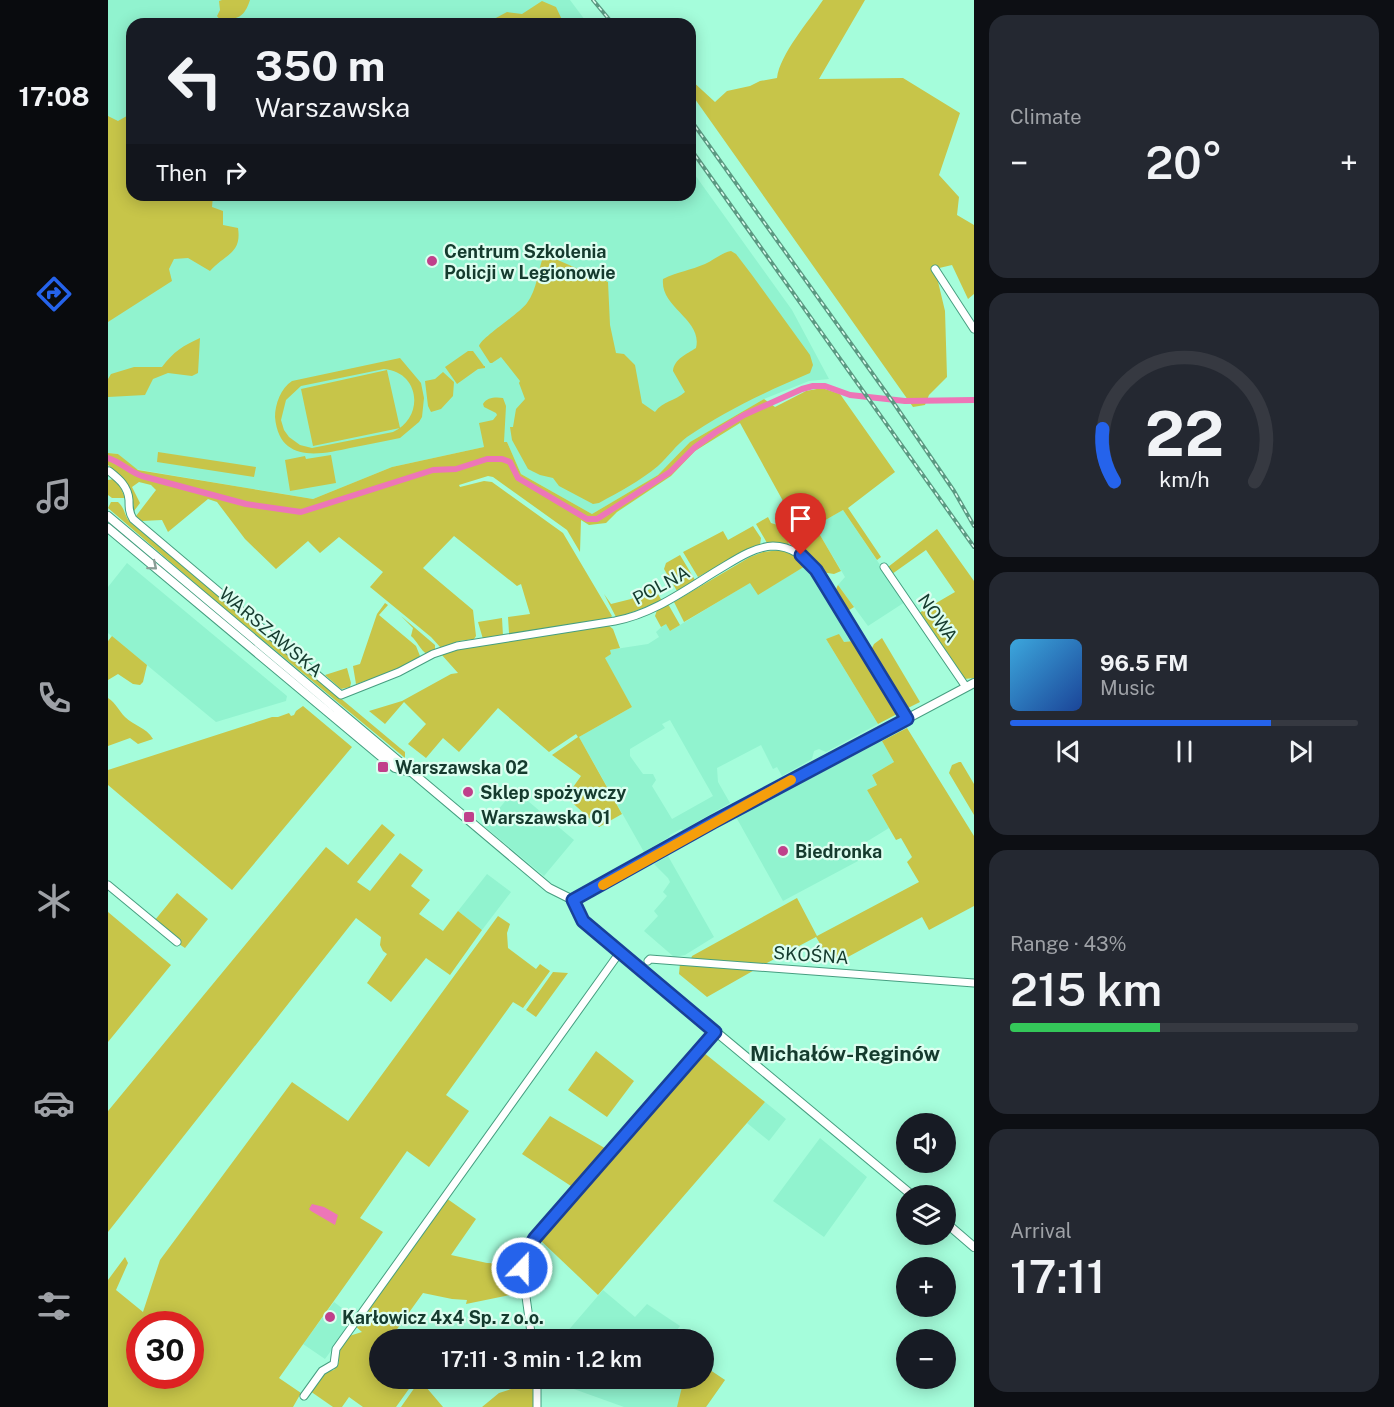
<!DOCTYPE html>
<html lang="en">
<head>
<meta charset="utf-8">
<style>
  :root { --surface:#171b24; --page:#242831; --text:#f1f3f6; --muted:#9ea1a6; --line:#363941; --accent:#2563eb }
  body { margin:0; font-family:"Public Sans",sans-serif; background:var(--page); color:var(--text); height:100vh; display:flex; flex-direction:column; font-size:22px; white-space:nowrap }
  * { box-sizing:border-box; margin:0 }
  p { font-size:20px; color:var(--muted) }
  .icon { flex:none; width:33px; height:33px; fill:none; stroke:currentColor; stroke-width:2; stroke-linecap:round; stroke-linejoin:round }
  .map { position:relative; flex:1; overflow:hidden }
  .drawer { display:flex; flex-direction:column; gap:15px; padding:15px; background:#0d0f14; width:420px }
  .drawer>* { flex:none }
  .banner { position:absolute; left:18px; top:18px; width:570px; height:183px; border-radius:18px; box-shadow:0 3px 15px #0003; background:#171b24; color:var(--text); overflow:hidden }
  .controls { position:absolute; left:788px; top:1113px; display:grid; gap:12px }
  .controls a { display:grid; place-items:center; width:60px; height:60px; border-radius:50%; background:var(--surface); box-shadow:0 3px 15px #0003; font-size:30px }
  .speed { position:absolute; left:18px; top:1311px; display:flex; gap:12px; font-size:30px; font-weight:700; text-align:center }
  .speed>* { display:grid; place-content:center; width:78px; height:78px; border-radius:50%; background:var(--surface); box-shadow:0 3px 15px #0003; line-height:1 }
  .speed .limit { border:9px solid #d22; background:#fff; color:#111 }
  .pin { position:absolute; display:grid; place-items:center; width:51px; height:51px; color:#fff; margin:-62px -26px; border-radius:50% 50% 50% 0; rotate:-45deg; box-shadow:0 0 6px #0007 }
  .pin .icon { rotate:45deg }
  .me { position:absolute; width:66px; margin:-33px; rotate:22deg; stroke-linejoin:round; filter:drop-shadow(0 0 4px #0008) }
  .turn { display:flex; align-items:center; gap:21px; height:126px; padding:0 30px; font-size:27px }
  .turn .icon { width:78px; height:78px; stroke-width:2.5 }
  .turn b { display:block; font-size:42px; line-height:51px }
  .then { display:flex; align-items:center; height:57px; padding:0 30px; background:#0003; gap:12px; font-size:22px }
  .big { font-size:45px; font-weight:600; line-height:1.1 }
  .drawer .widget { flex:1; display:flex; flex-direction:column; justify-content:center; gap:9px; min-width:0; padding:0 21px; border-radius:18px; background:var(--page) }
  .drawer .dial { align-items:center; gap:0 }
  .dial svg { height:156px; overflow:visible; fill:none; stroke:var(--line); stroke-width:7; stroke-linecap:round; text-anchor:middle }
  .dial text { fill:var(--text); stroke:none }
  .song { display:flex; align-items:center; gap:18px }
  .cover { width:72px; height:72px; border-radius:9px; background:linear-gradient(135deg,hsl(200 70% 55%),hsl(220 70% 35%)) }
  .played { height:6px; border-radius:3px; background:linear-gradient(90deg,var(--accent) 75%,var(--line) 75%) }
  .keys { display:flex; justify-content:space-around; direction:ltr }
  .heat { display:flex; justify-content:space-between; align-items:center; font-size:33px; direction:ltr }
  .charge { height:9px; border-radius:4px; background:linear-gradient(90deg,#34c759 43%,var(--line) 0) }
  .trip { position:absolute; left:261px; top:1329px; width:345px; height:60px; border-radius:30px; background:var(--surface); box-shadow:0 3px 15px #0003; font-weight:600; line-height:60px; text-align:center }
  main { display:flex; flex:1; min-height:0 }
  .dock { display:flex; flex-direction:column; width:108px; justify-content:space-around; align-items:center; background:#090b0e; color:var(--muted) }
  .dock .icon { width:42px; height:42px }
  .dock .current { color:var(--accent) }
  .dock b { font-size:27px; color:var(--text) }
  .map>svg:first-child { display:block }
  .built { fill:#91f3cf; fill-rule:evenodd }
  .green { fill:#c7c549; fill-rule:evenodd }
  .water { fill:#ed76b7 }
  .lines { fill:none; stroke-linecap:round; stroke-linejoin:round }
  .canal { stroke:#ed76b7; stroke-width:6 }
  .minor-casing { stroke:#469e80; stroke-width:9 }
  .major-casing { stroke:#469e80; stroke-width:10 }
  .minor { stroke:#fff; stroke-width:7 }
  .major { stroke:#fff; stroke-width:8 }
  .rail-casing { stroke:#5b9982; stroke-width:4 }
  .rail { stroke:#ddfef0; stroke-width:1.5; stroke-dasharray:4.5; stroke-linecap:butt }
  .oneway { stroke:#8a9d96 }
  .route-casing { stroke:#184099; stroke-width:15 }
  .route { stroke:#2563eb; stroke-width:10 }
  .slow { stroke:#f59e0b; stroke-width:10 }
  .poi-dot { fill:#c0408b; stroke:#ddfef0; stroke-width:2 }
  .labels { text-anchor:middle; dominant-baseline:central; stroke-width:4.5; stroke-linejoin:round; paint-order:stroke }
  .poi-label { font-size:18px; font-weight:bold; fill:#153b2e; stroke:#ddfef0; text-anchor:start }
  .street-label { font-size:18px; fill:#153b2e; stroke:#ddfef0 }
  .quarter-label { font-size:21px; font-weight:bold; fill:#153b2e; stroke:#ddfef0 }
</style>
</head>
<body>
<main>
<nav class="dock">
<b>17:08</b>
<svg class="icon current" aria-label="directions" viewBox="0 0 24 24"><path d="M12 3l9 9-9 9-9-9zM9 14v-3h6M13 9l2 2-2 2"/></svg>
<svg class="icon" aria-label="music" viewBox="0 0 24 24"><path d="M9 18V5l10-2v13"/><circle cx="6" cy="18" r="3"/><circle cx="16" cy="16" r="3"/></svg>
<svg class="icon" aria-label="phone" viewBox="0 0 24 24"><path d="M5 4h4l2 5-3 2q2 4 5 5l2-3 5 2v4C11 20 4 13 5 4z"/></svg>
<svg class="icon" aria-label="climate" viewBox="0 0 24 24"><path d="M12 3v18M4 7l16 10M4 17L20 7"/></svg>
<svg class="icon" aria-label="car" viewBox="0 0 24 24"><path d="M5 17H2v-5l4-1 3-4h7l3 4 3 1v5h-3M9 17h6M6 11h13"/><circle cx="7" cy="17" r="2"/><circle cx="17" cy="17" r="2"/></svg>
<svg class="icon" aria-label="filters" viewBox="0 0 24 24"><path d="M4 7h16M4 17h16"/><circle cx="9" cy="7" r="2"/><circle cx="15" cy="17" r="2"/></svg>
</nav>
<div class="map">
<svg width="866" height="1407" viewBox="0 0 866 1407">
  <rect width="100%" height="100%" fill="#a5fddb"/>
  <!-- built -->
  <path class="built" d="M0,0H462L480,24H24V195H582V168L684,310L721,379L701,381L656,399L582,442L550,475L484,514L413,474L399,442L284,467L205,499L27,469L10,454L0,453Z
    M735,510L797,602L760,626L730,585L737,577L712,535L702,533L707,526Z
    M19,563L179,696L178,701L108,722L0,633V587Z
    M699,565L729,615L733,613L749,642L745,641L736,642L726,637L718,639L770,724L718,752L711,749L706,751L704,759L674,776L669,767L665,769L653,745L609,768L610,782L622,803L575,830L573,829L562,835L561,837L536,852L471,737L524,707L496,658L501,650L540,644L551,637L548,632L558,623L562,631L643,582L650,594ZM562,720L605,796L564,819L544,786L548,780L545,774H535L522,756V749L557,728L554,724Z
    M774,741L786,762L764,775L769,785L759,790L781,828L745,850L750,861L675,901L628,817Z
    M407,790L466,840L436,876L376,826Z
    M560,856L606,937L577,955L566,957L536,931L550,916L546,911L559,896L555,892L562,882L560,878L546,864Z
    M379,874L403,892L374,930L350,911Z
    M657,1102L678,1119L661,1141L639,1123Z
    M712,1138L759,1177L716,1237L665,1201Z
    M495,1290L527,1317L539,1304L572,1326L562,1339L452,1340Z
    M226,1302L247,1318L217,1359L195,1344Z
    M596,1366L617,1380L598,1407H516L438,1379L596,1378Z"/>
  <!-- green -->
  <path class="green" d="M114,0H142C136,18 130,19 112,20L109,16L112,10L111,1Z
    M715,0H757L711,79L795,78L852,113L831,175L851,197L849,215L866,225V294L860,299L844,265L827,269L837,311L839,377L821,395L817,405L805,407L582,92V79L607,102L619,91L642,86L652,81L669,78C672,54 701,21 715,0Z
    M434,1L448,7L456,24H365L384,20L399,12L414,14Z
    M24,113V195H105L104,207L115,211V225L130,228C134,254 117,254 102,271L80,258L66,259L61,269L64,281L0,322V116L10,121Z
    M623,251L628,254L644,275L702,355L705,365L702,373C659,391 617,411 579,437C568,445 560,457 550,466C532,481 511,492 491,503L485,504L451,486L445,478L432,475L420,469L404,440L402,427H405L408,409L417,399L411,383L412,381L393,357L384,363H382L371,346C374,337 411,314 419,303C429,290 430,270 436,254L500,282L502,325L508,353L516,354L527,365L534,403L547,412C555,401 567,401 577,392L565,371C566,359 579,354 588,348C595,319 552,308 555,279C569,272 583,270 597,264C606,260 613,253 623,251Z
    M92,338L90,373L84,376L60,373L45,379L37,395L0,397V379L3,374L26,367H54C65,352 76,345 92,338Z
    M360,351H365L376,366H377V368L370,369L349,384L337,367Z
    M292,358L313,383L316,398L314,417L311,422L292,438C276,441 259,445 242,448C211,455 171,463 167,417C167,404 173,388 184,381ZM276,369C312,372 317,417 285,432L204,448L192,445L181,437L176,430L173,420L178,400L193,386Z
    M279,370L292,428L205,446L193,389Z
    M335,372L346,382L345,396L333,409L323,412L320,406L317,381L327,379Z
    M714,388L732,394L787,472L740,508L773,557L769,560L735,510L707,526L703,533L712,535L733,571L726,574L713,572L697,555L687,548L679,527L691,530L632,423L587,451L563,476L509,512L498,523L481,525L473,520L472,552L459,530L385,477L380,476L351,485L352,487L376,481L384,482L455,533L504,616L502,618L403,635L401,633L400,617L422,614L413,584L409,586L346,536L315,568L365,610L368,636L366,639L351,641L333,648L323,637L262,587L275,572L231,537L212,553L200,541L168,569L137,539L109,502L100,499L60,532L54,520L34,521L28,516L48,490L43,485L31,482L24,487L32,503L26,511C25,490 16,479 0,465V453L10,454L30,470L205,499L284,467L376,447L371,423L385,420L389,415L388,413L376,407L375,404C379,397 388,397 395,398L398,406L396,442H399L413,474L484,514L550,475L582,442L656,399L667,407L698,391Z
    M50,452L148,467L146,477L49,462Z
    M223,455L228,483L182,491L177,460L197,456L198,459Z
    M6,479L11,484L17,498H4L0,495V480Z
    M3,502H10C17,508 16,515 22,522L292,748L297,752V758L104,598L0,508Z
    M660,517L663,523L676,527L681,545L659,543L648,524Z
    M645,526L653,538L652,545L637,551L590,577L575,552L615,531L620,540Z
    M829,529L866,581V678L856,679L811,613L847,592L818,550L784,574L780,567Z
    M672,550L688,556L699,565L650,595L642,583L576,622L566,602L642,557L655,552Z
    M572,555L587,580L569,591L556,569L558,563Z
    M730,585L746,607L738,612C732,603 724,595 730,585Z
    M546,587L554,601L511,617H508L496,594L503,604L523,599Z
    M277,603L280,605L271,615L308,646L312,656V658L285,672L248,684L245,666L252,664L269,614Z
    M560,604L572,625L562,631L558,624L553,627L547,616L549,610Z
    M293,616L327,645V650L319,654C313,651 309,641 303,636L305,628Z
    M394,618L395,636L375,639L370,622Z
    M500,625L505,629L512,648L502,650L503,654L497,658L524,707L471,737L514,814L491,827L458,797L473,776L444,755L470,737L468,734L441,752L390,708L351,752L335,738L318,758L300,744L318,724L296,702L277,724L261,711L294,701L343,674L350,673L333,654L351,648Z
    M731,634L736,642L745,641L749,642L791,713L770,724L718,639Z
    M4,636L39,665L35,682L32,685L25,684L10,674L0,680V641Z
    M774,638L812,702L798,709L763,650L766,644Z
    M239,668L243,683L242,687L233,689L217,675Z
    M0,698C8,703 11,711 17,717C26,726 38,727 45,739L30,744L22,738L0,746Z
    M195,706L244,747L124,890L0,785V770L164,717H170L181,713L183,716L186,715L188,711Z
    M799,728L866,836V906L821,930L814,917L725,965L708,937L657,964L583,959L584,956L689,898L709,936L811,882L799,862L804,857L793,838L788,840L759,790L769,785L764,775L786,762L774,741Z
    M851,762H853L866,784V815L841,773L844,765Z
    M274,824L287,835L249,882L262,891L292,853L315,870L303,886L322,900L311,914L335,931L350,911L374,930L342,975L318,958L283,1002L259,983L279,954L275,951L272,945L273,937L248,918L0,1232V1111L218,847L240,865Z
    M69,893L100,919L77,948L71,944L73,940L47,920Z
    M0,912L63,965L0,1042Z
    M390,916L402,924L399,933L400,948L428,969L432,964L442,971L415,1008L405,1002L338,1095L361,1111L321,1167L299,1151L252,1218L275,1232L171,1378L193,1393L185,1407H0V1280L17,1257L20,1263L8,1290L35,1312L52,1260L184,1082L240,1121ZM32,1324H82V1376H32Z
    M572,963L650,968L599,997L571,974Z
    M445,972L460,973L428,1017L418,1010Z
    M488,1051L526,1081L499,1117L460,1090Z
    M595,1052L657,1102L490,1295L430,1238Z
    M442,1116L500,1150L466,1188L414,1154Z
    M338,1198L368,1219L343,1255L379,1263L411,1264L413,1290L407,1294L358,1304L359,1300L344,1299L315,1293L282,1339L272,1340V1378L308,1379L288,1407H255L241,1397L234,1407H225L202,1391L215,1372L226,1370L231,1362L229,1352L241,1336L254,1332L247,1326Z
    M596,1366L617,1380L598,1407H569L576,1379L596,1378Z
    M312,1380L335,1407H293Z
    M425,1382L427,1407H374L391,1393Z"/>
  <!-- water -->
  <path class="water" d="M204,1204L216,1207L230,1215L227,1225L203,1211L201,1209Z"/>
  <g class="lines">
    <!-- canal -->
    <path class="canal" d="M0,458C13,462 22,472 34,476L138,504L193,512L325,470L348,469L379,459H394L402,462L410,478L479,519H489L562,472L586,448L608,432L636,415L694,389L705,386H717L742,395L797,401L866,400"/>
    <!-- minor casing -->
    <g class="minor-casing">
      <path id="minor" d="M827,269L866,329
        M1,471C11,479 20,486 21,500C21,507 21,513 25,519L233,695L291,672L325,654L349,646L507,621C545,614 577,590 610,570C627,560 645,547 665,546C684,546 696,557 708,570L799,719
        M776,567L858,687
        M0,885L69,942
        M540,961L542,959L866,983
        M424,1340L414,1268L415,1256L421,1245L607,1032
        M429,1378V1407
        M196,1396L214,1371L226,1364L228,1349L512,952"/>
    </g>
    <!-- major casing -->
    <g class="major-casing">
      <path id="major" d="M0,516L441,888L465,900L475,921L805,1196
        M0,528L282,764L287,768L302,772
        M465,900L605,822L866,683
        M837,1222L866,1247"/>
    </g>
    <!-- minor -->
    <use href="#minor" class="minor"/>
    <!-- major -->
    <use href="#major" class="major"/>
    <!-- rail casing -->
    <g class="rail-casing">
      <path id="rail" d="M485,0L505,24
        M582,119L787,405L846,491L866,526
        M582,148L866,547"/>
    </g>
    <!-- rail -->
    <use href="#rail" class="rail"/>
  </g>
  <!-- one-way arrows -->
  <defs><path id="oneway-chevron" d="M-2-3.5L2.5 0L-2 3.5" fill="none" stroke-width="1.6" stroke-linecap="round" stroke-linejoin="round" transform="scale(1.5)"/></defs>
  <use class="oneway" href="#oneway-chevron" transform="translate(45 566) rotate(40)"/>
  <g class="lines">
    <!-- route casing -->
    <g class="route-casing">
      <path id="route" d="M414,1268L416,1256L427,1238L607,1032L475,921L465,900L605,822L799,719L716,583L708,570L693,555"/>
    </g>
    <!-- route -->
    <use href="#route" class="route"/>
    <!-- slow -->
    <path class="slow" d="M495,885L683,780"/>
  </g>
  <!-- markers -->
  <g class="poi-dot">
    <circle cx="324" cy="261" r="6"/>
    <rect x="269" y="761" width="12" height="12" rx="3"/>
    <circle cx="360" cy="792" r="6"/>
    <rect x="355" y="811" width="12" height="12" rx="3"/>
    <circle cx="675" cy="851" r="6"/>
    <circle cx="222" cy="1317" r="6"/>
  </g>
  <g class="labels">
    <!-- poi labels -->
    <g class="poi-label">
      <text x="336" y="251">Centrum Szkolenia<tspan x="336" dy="21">Policji w Legionowie</tspan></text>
      <text x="287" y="767">Warszawska 02</text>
      <text x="372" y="792">Sklep spożywczy</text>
      <text x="373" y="817">Warszawska 01</text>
      <text x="687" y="851">Biedronka</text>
      <text x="234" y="1317">Karłowicz 4x4 Sp. z o.o.</text>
    </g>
    <!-- street labels -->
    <g class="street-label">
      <text transform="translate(553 585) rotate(-28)">POLNA</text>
      <text transform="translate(830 618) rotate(55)">NOWA</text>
      <text transform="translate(163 632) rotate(40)">WARSZAWSKA</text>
      <text transform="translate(703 955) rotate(4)">SKOŚNA</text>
    </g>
    <!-- quarter labels -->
    <g class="quarter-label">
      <text x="737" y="1053">Michałów-Reginów</text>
    </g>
  </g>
</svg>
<div class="controls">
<a><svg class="icon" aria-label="sound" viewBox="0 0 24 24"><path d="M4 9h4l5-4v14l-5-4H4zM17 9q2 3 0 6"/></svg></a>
<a><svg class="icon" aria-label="layers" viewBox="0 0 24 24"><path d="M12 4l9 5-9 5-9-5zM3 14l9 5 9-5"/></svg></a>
<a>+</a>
<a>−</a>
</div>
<div class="speed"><div class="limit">30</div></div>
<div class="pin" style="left:693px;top:555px;background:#d93025"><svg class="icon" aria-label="arrive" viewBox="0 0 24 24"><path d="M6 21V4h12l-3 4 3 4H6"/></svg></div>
<svg class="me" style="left:414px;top:1268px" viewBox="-20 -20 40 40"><circle r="17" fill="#2563eb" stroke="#fff" stroke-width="3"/><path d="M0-11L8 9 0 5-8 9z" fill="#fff"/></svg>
<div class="trip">17:11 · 3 min · 1.2 km</div>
<div class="banner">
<div class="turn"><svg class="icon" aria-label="left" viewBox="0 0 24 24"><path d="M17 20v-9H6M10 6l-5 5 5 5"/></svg><div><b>350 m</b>Warszawska</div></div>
<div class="then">Then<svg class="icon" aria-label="right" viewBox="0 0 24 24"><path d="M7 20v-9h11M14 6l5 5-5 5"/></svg></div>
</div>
</div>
<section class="drawer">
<div class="widget"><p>Climate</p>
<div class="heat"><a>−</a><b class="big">20°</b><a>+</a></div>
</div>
<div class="widget dial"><svg viewBox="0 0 100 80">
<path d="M14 69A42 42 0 1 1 86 69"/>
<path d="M14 69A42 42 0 0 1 8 42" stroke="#2563eb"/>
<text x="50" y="56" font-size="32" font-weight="700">22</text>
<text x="50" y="72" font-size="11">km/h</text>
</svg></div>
<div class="widget">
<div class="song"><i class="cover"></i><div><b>96.5 FM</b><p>Music</p></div></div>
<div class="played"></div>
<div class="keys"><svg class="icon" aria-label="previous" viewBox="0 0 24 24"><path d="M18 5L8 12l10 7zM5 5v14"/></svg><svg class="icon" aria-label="pause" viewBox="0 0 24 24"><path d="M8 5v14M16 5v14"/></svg><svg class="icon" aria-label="next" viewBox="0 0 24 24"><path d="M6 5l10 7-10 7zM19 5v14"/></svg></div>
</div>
<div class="widget"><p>Range · 43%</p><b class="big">215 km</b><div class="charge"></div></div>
<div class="widget"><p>Arrival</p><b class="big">17:11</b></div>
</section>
</main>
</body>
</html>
